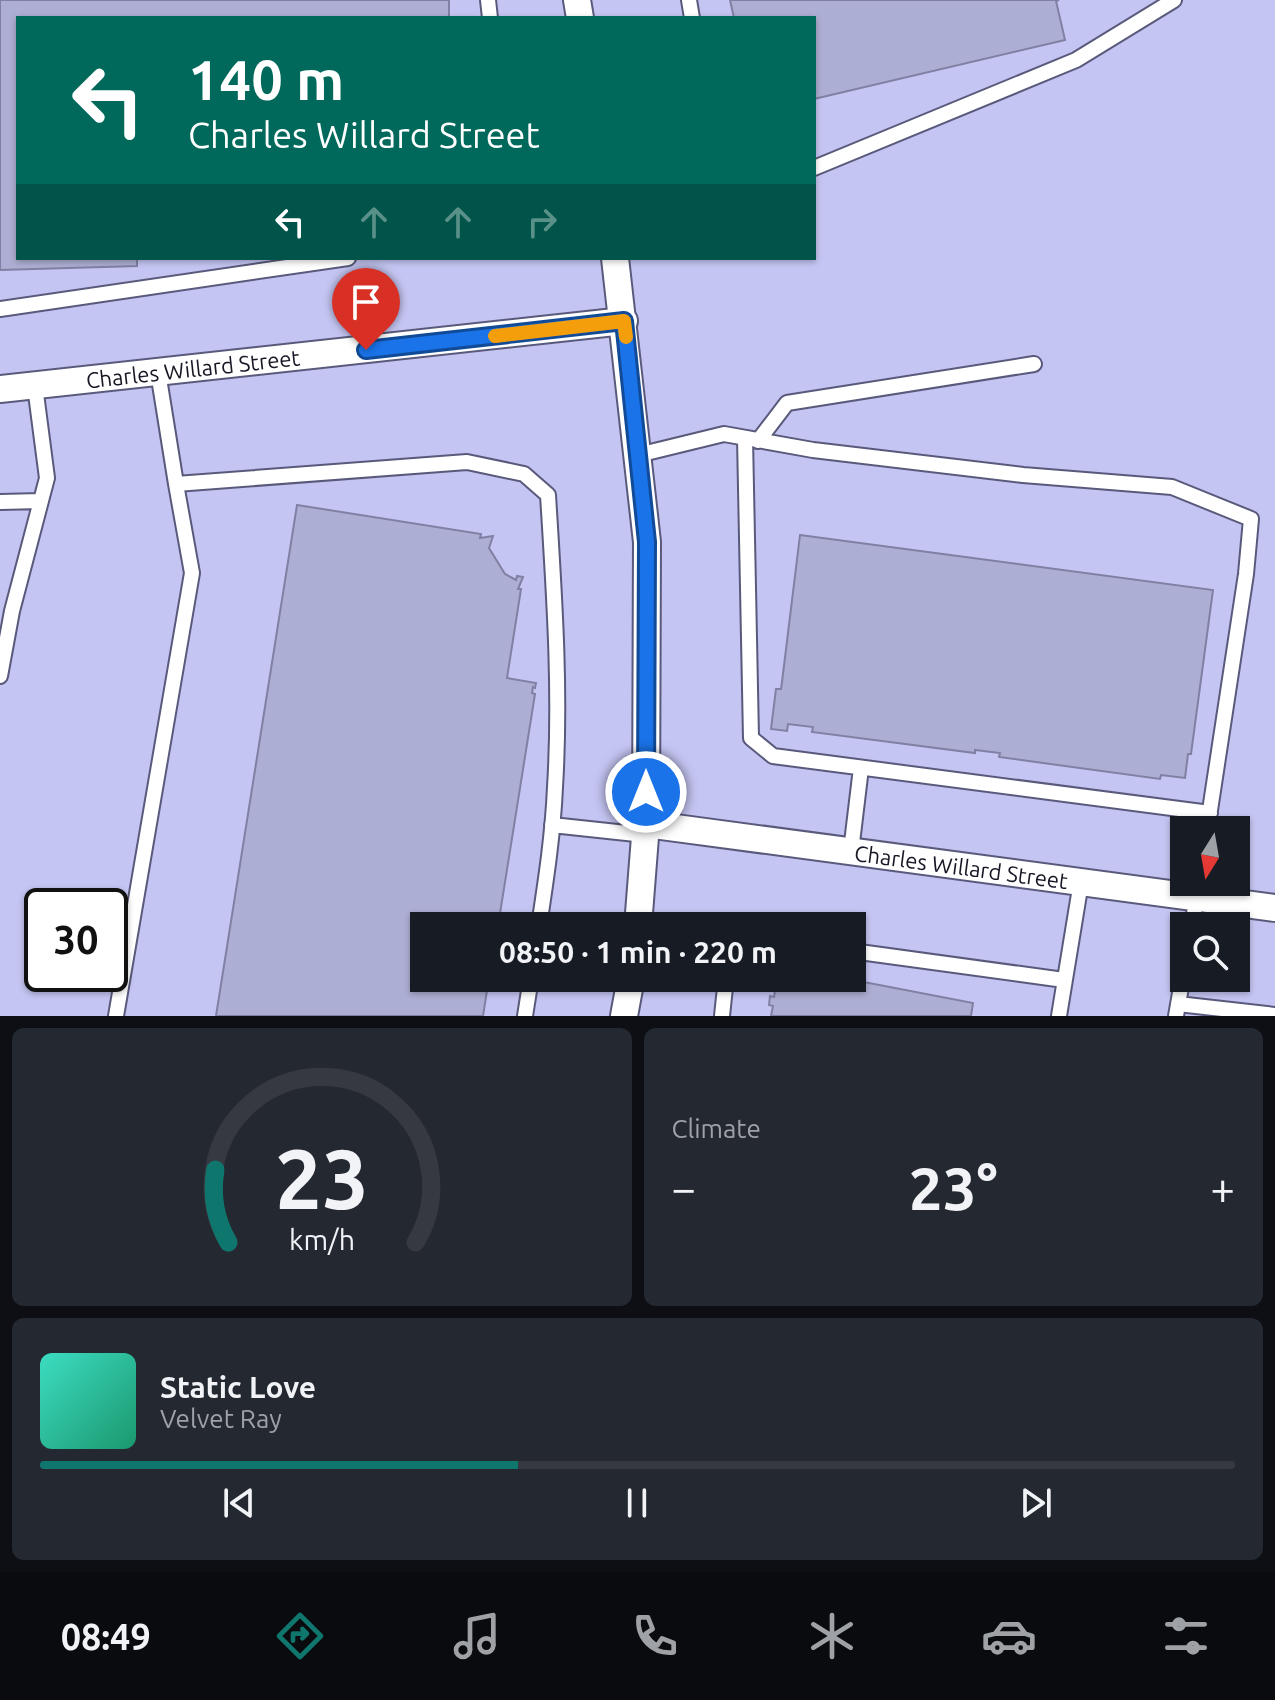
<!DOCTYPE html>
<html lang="en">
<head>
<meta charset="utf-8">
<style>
  :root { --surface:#171b24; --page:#242831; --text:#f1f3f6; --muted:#9ea1a6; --line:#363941; --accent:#0f766e }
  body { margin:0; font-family:Ubuntu,sans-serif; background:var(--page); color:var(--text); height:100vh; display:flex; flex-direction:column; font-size:30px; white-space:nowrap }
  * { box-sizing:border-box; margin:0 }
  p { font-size:26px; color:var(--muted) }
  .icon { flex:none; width:44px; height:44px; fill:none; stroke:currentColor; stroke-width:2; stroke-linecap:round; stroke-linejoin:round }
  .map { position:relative; height:1016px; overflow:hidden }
  .details { display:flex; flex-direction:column; gap:12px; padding:12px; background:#0d0f14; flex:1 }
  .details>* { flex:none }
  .hud { position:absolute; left:16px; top:16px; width:800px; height:244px; border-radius:0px; box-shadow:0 2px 6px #0004; background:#00695c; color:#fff; overflow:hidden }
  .needle { width:52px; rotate:191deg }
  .tools { position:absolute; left:1170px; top:816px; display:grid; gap:16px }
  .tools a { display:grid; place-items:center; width:80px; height:80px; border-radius:0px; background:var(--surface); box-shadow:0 2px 6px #0004; font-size:40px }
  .speed { position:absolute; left:24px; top:888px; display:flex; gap:16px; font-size:40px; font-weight:700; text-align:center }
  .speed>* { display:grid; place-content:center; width:104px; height:104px; border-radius:50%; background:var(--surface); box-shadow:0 2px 6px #0004; line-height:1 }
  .speed .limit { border:4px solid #111; border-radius:12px; background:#fff; color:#111 }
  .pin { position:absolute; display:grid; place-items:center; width:68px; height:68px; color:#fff; margin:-82px -34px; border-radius:50% 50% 50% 0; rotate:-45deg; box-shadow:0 0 8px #0007 }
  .pin .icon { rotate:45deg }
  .me { position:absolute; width:88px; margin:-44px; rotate:0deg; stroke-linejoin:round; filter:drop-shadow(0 0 6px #0008) }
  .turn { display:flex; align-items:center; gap:28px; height:168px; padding:0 40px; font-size:36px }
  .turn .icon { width:104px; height:104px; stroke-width:2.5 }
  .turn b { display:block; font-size:56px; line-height:68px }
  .lanes { display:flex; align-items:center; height:76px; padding:0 40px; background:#0003; justify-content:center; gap:40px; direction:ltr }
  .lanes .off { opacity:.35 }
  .big { font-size:60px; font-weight:600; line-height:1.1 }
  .details .widget { flex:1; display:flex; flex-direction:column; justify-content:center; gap:12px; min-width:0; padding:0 28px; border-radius:12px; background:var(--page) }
  .details .dial { align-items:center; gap:0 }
  .dial svg { height:208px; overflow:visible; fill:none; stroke:var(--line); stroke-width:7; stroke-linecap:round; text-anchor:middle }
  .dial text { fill:var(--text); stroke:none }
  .song { display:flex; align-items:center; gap:24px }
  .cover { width:96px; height:96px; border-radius:12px; background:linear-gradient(135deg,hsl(170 70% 55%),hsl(160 70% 35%)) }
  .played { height:8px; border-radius:4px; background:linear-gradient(90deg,var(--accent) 40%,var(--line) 40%) }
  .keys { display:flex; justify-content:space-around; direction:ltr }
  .heat { display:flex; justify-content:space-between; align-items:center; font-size:44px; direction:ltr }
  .details .tiles { flex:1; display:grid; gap:12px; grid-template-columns:1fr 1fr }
  .widget:last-child { grid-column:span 2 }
  .trip { position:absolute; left:410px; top:912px; width:456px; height:80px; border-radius:0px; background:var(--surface); box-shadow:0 2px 6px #0004; font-weight:600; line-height:80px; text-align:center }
  .tab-bar { display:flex; height:128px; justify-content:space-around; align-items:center; background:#090b0e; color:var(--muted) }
  .tab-bar .icon { width:56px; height:56px }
  .tab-bar .selected { color:var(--accent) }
  .tab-bar b { font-size:36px; color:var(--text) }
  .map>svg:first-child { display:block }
  .built { fill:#c4c5f2; fill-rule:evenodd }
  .building { fill:#adaed3; stroke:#7f80a3; stroke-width:2 }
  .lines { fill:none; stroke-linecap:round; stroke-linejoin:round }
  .lane-casing { stroke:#595a7b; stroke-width:18 }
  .street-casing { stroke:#595a7b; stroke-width:30 }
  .lane { stroke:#fff; stroke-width:14 }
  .street { stroke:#fff; stroke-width:26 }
  .route-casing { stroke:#114b97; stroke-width:20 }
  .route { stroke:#1a73e8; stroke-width:14 }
  .slow { stroke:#f59e0b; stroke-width:14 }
  .labels { text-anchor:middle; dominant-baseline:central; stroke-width:8; stroke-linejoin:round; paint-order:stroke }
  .street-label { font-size:22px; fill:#171725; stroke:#e0e1f9 }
</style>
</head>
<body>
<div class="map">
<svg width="1275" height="1016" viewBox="0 0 1275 1016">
  <rect width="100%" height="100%" fill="#d1d3f9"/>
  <!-- built -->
  <path class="built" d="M0,0H1275V1016H0ZM18,18H814V258H18ZM1184,830H1236V882H1184ZM42,906H110V974H42ZM424,926H852V978H424ZM1184,926H1236V978H1184Z"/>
  <!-- building -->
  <path class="building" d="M0,0H449V18H18V258H137V266L0,270Z
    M730,0H1059L1056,1L1065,40L814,99V18H734Z
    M297,505L481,534L480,538L493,536L489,548L505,574L516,580L517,576L523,577L518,589H521L507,678L536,683L535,688L533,687L532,693L535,694L498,926H424V978H489L483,1016H216Z
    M800,535L1213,590L1191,754H1188L1185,778L1161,775L1160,779L999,757L1000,753L975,750V753L812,732L813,727L788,724L787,731L771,729L776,689H781L782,682Z
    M777,978H843L973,1003L971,1016H771L773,1006L769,1005L770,996L774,997Z"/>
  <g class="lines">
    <!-- lane casing -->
    <g class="lane-casing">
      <path id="lane" d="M488,0L490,18
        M689,0L692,18
        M814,168L1076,60L1174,0
        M0,309L348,258
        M158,372L176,484L467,462L524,474L548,495C554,592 561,690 555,787C553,834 546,880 539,926
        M745,438L751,738L773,756L1210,813
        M758,441L787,403L1034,364
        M638,455L724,434L813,450L1023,475L1172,487L1251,519L1246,574L1207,830
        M0,502L41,501
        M0,676L12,611L47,478L35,386
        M552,825L645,835
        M851,851L861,768
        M1192,926L1199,882
        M852,951L1064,980
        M1178,1004L1275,1015
        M116,1016L192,573L176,484
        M525,1016L531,978
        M722,1016L726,978
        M1059,1016L1081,882
        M1176,1016L1184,970"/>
    </g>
    <!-- street casing -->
    <g class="street-casing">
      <g id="street">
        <path d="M577,0L580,18"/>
        <path d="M615,258L647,542L646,824L638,926"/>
        <path id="s1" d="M0,389L624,321"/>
        <path id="s2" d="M646,824L1275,908"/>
        <path d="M624,1016L631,978"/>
      </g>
    </g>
    <!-- lane -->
    <use href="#lane" class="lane"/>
    <!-- street -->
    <use href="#street" class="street"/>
  </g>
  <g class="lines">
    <!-- route casing -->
    <g class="route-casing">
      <path id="route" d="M366,350L624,321L647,542L646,792"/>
    </g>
    <!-- route -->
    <use href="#route" class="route"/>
    <!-- slow -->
    <path class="slow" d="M495,336L624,321L626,337"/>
  </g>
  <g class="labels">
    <!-- street labels -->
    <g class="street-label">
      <text stroke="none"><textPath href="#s1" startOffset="194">Charles Willard Street</textPath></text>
      <text stroke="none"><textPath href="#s2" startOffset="318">Charles Willard Street</textPath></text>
    </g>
  </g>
</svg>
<div class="tools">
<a><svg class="needle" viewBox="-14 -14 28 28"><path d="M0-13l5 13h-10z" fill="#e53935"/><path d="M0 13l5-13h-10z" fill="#9ea1a6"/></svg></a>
<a><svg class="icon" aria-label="search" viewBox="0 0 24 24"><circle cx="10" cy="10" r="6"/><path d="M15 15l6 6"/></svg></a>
</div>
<div class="speed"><div class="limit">30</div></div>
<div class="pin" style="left:366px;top:350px;background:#d93025"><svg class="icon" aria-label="arrive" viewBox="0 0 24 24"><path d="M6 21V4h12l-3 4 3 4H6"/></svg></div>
<svg class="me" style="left:646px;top:792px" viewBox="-20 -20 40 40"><circle r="17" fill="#1a73e8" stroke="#fff" stroke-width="3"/><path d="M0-11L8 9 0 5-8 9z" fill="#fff"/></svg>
<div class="trip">08:50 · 1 min · 220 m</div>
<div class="hud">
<div class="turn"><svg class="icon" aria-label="left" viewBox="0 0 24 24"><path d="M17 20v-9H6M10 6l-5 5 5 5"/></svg><div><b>140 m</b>Charles Willard Street</div></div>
<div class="lanes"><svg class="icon" aria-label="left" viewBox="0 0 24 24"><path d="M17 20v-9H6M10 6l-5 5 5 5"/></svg><svg class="icon off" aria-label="ahead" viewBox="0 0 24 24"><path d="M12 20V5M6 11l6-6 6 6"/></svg><svg class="icon off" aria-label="ahead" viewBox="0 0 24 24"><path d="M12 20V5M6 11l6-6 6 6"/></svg><svg class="icon off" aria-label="right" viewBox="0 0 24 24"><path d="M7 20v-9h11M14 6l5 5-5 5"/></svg></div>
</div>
</div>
<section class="details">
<div class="tiles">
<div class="widget dial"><svg viewBox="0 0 100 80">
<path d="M14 69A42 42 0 1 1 86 69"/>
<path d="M14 69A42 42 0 0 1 9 41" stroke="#0f766e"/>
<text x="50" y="56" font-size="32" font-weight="700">23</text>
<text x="50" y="72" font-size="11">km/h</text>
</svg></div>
<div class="widget"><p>Climate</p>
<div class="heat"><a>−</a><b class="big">23°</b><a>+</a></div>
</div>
<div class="widget">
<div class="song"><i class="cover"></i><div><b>Static Love</b><p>Velvet Ray</p></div></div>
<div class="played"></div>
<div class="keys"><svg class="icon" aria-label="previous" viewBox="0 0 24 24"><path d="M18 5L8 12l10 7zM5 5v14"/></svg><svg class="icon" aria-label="pause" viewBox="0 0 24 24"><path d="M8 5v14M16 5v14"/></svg><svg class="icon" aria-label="next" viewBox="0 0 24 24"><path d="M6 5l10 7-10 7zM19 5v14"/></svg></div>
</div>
</div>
</section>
<nav class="tab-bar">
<b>08:49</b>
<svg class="icon selected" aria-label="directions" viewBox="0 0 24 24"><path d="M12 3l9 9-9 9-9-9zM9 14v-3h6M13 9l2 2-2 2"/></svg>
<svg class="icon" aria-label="music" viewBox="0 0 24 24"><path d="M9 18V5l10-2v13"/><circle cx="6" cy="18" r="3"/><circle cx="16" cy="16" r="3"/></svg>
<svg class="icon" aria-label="phone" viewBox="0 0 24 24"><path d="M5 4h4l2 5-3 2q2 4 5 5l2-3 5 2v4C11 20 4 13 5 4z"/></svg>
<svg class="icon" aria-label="climate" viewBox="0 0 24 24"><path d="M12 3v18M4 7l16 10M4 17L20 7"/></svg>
<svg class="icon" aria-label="car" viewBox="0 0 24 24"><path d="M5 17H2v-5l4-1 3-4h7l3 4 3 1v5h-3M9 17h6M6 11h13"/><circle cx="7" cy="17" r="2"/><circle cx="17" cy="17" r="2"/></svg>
<svg class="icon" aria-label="filters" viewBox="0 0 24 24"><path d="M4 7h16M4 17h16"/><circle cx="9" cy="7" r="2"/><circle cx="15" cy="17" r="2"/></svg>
</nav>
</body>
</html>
